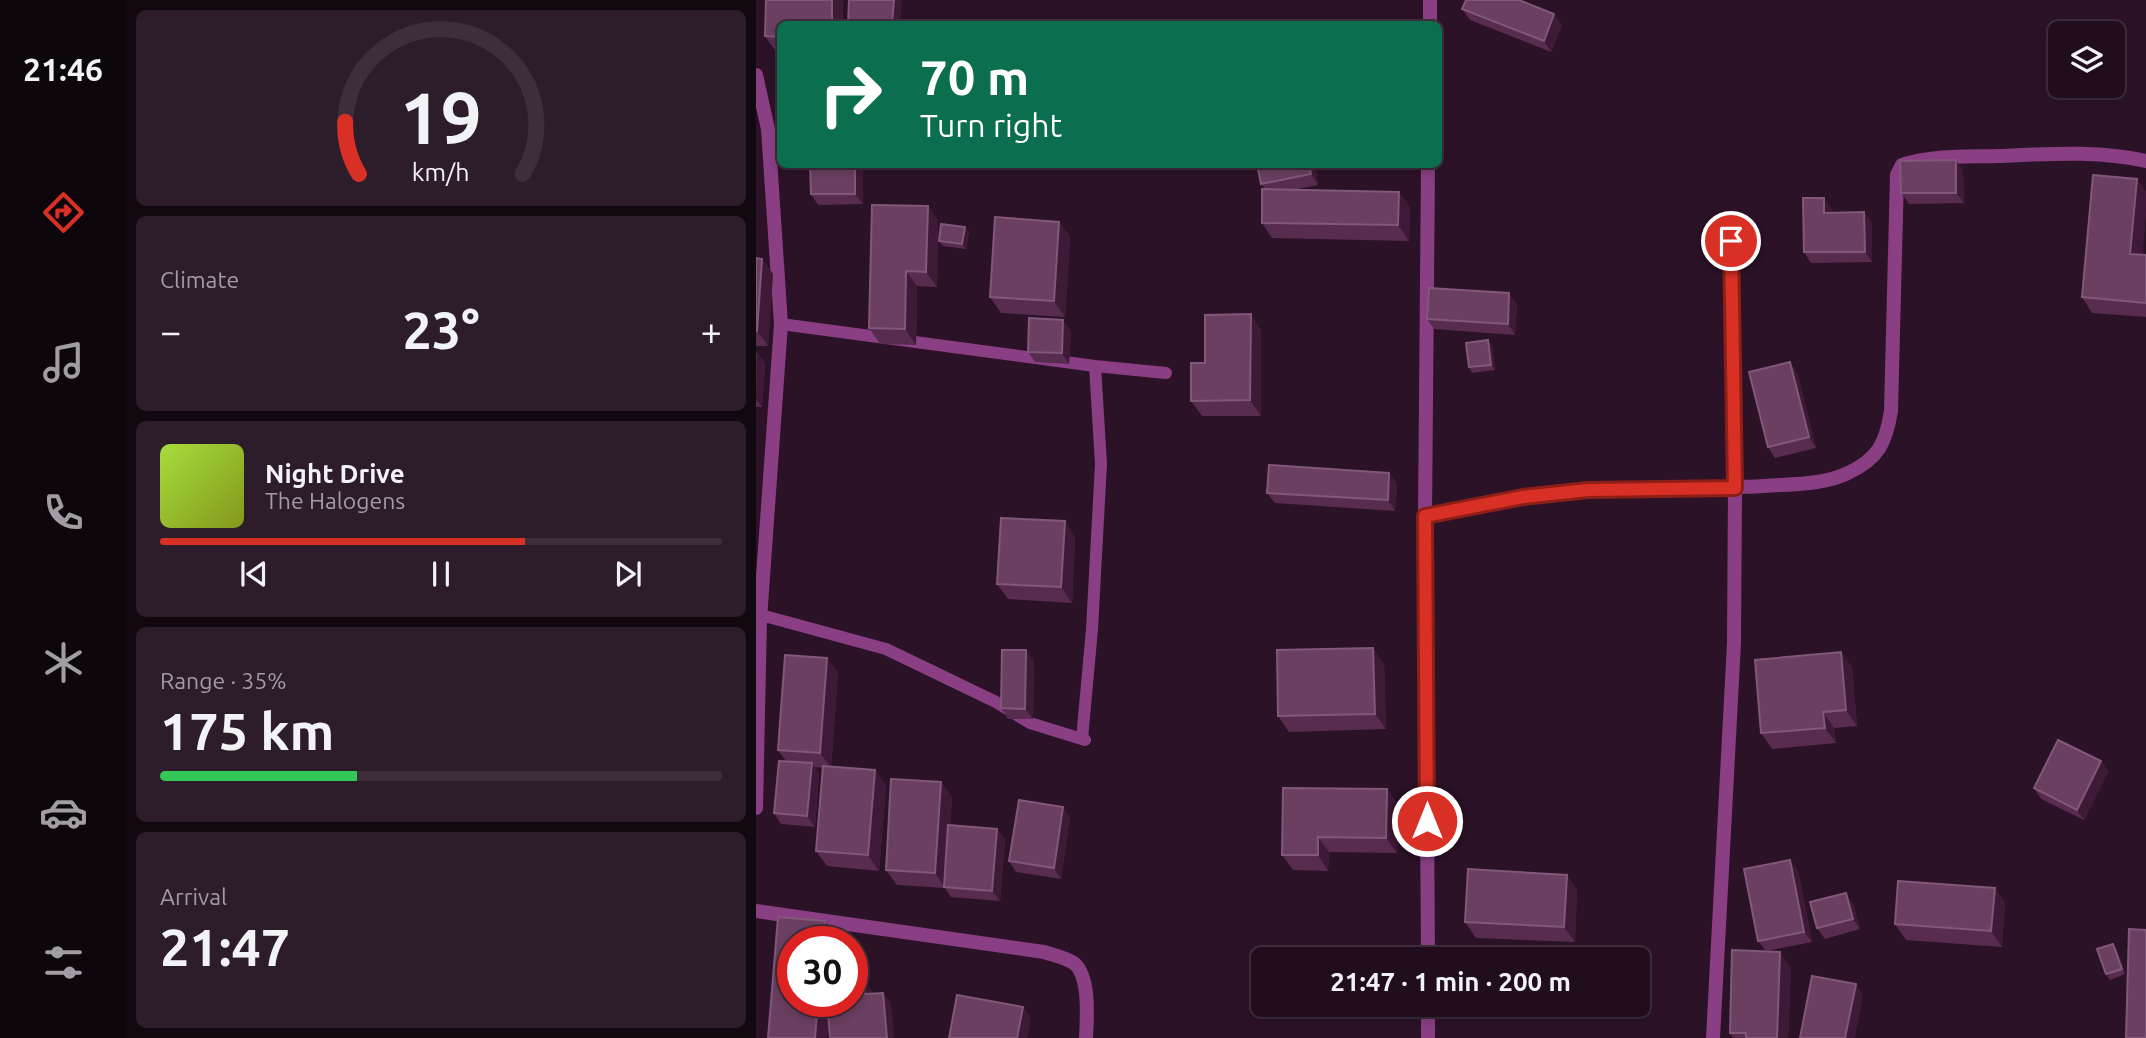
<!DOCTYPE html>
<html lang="en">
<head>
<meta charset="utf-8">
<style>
  :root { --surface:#210e1d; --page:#2d1c2a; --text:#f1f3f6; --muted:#a29ca4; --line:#3e2e3b; --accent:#d93025 }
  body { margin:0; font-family:Ubuntu,sans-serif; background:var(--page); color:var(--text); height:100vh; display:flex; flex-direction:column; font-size:26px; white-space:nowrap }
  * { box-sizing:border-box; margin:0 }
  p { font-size:23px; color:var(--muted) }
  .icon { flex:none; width:38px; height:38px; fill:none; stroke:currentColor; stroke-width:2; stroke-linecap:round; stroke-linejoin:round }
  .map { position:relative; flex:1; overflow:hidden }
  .panel { display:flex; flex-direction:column; gap:10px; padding:10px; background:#120810; width:630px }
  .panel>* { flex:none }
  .banner { position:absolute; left:21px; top:21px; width:665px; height:147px; border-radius:10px; box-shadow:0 4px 10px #0003,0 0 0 2px var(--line); background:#0b6e4f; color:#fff; overflow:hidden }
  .controls { position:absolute; left:1292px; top:21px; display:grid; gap:14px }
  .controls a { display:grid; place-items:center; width:77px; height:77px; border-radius:10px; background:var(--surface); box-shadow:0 4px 10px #0003,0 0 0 2px var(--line); font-size:35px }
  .speed { position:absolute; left:21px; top:926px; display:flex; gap:14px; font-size:35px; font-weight:700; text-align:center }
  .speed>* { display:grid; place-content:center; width:91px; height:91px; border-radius:50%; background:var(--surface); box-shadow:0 4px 10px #0003,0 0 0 2px var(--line); line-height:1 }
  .speed .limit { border:10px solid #d22; background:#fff; color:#111 }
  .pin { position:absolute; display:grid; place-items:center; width:60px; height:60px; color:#fff; margin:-30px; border:4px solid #fff; border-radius:50%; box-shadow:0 2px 7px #0007 }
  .me { position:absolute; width:77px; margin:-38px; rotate:0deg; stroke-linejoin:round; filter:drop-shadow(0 0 5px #0008) }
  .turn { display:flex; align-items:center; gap:24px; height:147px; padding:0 28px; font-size:32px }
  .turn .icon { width:91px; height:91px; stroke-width:2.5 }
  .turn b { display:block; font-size:49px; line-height:60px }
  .big { font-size:52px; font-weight:600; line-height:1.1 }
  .panel .card { flex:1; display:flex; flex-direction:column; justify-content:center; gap:10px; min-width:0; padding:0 24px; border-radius:10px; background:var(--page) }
  .panel .dial { align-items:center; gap:0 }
  .dial svg { height:182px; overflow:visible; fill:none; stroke:var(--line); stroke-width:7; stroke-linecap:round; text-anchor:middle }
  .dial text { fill:var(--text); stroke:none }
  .song { display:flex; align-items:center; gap:21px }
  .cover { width:84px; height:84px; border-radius:10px; background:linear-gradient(135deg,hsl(80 70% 55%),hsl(70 70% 35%)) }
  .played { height:7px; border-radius:4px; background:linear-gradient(90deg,var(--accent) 65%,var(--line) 65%) }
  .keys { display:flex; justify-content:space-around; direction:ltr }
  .heat { display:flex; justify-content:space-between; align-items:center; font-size:38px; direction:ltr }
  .charge { height:10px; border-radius:5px; background:linear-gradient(90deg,#34c759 35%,var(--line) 0) }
  .trip { position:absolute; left:495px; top:947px; width:399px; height:70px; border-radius:10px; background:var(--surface); box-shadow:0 4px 10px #0003,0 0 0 2px var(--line); font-weight:600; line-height:70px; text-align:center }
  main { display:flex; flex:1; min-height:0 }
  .menu { display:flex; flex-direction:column; width:126px; justify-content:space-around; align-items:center; background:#0d060c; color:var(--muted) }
  .menu .icon { width:49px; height:49px }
  .menu .selected { color:var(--accent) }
  .menu b { font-size:32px; color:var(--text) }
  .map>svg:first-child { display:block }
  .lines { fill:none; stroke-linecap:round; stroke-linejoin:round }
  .lane { stroke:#8a3f84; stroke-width:12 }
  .street { stroke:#8a3f84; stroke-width:14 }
  .wall { fill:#582c4f }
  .shaded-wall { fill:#3f1a37 }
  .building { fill:#6a3f61; stroke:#815879; stroke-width:2 }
  .route-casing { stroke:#8d1f18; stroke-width:18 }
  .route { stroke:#d93025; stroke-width:12 }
</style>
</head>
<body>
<main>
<nav class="menu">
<b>21:46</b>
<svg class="icon selected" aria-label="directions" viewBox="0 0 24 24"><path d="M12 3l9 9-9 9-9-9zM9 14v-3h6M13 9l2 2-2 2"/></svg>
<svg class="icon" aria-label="music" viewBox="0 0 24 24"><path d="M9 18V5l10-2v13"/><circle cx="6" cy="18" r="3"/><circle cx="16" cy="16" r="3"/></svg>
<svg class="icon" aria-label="phone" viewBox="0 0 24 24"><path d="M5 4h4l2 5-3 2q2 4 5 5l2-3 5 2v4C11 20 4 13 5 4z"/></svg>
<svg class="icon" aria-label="climate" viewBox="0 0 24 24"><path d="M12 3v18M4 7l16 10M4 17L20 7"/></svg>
<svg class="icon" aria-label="car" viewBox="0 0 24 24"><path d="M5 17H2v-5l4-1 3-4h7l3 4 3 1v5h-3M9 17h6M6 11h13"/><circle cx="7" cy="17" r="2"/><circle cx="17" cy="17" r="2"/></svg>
<svg class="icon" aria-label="filters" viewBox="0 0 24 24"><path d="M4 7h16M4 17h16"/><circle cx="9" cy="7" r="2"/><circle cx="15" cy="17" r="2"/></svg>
</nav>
<section class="panel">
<div class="card dial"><svg viewBox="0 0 100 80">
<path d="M14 69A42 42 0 1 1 86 69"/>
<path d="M14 69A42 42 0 0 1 8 46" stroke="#d93025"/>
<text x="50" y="56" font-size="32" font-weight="700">19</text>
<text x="50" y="72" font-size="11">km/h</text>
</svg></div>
<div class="card"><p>Climate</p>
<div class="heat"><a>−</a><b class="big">23°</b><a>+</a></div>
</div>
<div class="card">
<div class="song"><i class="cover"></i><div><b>Night Drive</b><p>The Halogens</p></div></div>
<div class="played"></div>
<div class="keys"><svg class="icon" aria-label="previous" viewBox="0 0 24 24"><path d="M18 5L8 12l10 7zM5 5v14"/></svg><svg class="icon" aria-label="pause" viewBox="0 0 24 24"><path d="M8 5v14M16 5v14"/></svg><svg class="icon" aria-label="next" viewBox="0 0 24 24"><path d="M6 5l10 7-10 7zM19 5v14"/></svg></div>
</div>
<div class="card"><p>Range · 35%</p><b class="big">175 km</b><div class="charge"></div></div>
<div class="card"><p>Arrival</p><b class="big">21:47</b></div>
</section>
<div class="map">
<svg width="1390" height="1038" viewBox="0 0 1390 1038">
  <rect width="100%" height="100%" fill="#2c1227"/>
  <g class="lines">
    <!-- lane -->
    <path class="lane" d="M25,324L339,366L410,373
      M5,615L130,649L240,702L274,723L329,740
      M326,739L336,629L345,464L339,366"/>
    <!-- street -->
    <path class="street" d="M674,24V0
      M0,75L12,129L25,324L4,619L0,808
      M669,516C723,506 777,493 832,490C896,486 960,490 1024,485C1045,484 1072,483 1092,473C1122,459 1130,443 1135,411L1141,175L1146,165C1177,155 1211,157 1243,156C1293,154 1341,150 1390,161
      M0,911L288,952C297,955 312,958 319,964C334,978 331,1018 330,1038
      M672,959L669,516L672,164
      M672,1004V1038
      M957,1038L978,643L979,488L975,241"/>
  </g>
  <!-- wall -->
  <path class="wall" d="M10,0H87V24H24V52H20L9,36Z
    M706,9L806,25L795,52L714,20Z
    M1200,160L1207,171L1208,203L1153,204L1145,193Z
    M107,164V204L62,205L55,194Z
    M501,164H559L562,185L536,190L654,207L653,241L516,238L506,223L509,189L505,184Z
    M1381,179L1390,192V212L1386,255H1390V317L1336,313L1326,297Z
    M172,206L182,221L181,287L161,286L160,345L124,344L113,328Z
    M1076,209V213L1108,212L1116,223V262L1055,263L1048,252Z
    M303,222L314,237L309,317L245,313L234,297Z
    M213,232L210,249L187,246L183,241Z
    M0,258L6,259L17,274L12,346H0Z
    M761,304L759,335L678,329L671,319Z
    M505,330V416H446L435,401L449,363Z
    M315,331L313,364L279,362L272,352Z
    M736,346L739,370L716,373L713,367Z
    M0,352L9,363L6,407H0Z
    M1041,372L1060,448L1019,458L1012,447Z
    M633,473L641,484L639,511L519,503L511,493Z
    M319,537L316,603L252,599L241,584Z
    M1085,652L1096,668L1101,726L1078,728L1080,743L1016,749L1005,733Z
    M71,658L82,673L75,767L119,770L130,786L123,871L71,866L60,851L67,768L59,767L63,774L59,827L25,824L18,813L30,761L22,750Z
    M278,661L277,719H252L245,708Z
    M628,664L630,729L533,732L522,716Z
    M1345,761L1352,772L1328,820L1285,799L1278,788Z
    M185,782L196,798L194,826L241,829L249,840L244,901L195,897L189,888L141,885L130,870Z
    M631,789L642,805L641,853L573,852L572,871L537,870L526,855Z
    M314,817L305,879L260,872L253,861Z
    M1042,871L1056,942L1010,951L1002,941Z
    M811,875L821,890L819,942L720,938L709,922Z
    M1239,888L1249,903L1246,947L1150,940L1139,924Z
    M1097,904L1104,929L1069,939L1061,928Z
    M1361,949L1369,974L1354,980L1350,974Z
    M1035,968L1032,1038H977L974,1033Z
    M547,1004H608V1015H554Z"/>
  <!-- shaded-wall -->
  <path class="shaded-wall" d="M76,0H87V24H76Z
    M138,0H146L144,24H136Z
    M798,14L806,25L795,52L788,41Z
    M1200,160L1207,171L1208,203L1200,193Z
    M99,164H107V204L99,194Z
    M553,164H559L562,185L555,174Z
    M1381,179L1390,192V212L1385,269L1374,254Z
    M643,192L654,207L653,241L642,225Z
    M1068,198L1076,209V223L1068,213Z
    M172,206L182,221L181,287L170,272Z
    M1108,212L1116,223V262L1109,252Z
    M303,222L314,237L309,317L298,301Z
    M209,227L213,232L210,249L206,244Z
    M6,259L17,274L12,346L1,331Z
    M150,271L161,286L160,345L149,329Z
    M753,293L761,304L759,335L752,324Z
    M495,314L505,330V416L494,400Z
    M307,320L315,331L313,364L306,353Z
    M732,340L736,346L739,370L735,365Z
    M1,352L9,363L6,407L0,399Z
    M1034,362L1041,372L1060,448L1053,437Z
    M633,473L641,484L639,511L632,500Z
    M309,521L319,537L316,603L305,587Z
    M617,648L628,664L630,729L619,714Z
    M270,650L278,661L277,719L269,709Z
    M1085,652L1096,668L1101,726L1090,710Z
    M71,658L82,673L75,768L64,753Z
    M1067,712L1078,728L1080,743L1069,728Z
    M1345,761L1352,772L1328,820L1321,810Z
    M56,763L63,774L59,827L51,816Z
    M119,770L130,786L123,871L112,855Z
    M185,782L196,798L190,889L179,873Z
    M631,789L642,805L641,853L630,838Z
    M307,807L314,817L305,879L298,868Z
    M241,829L249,840L244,901L236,891Z
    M562,837L573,852L572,871L562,855Z
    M1034,860L1042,871L1056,942L1048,932Z
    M811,875L821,890L819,942L808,927Z
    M1239,888L1249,903L1246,947L1235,931Z
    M1090,893L1097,904L1104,929L1097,919Z
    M69,921L79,937V942H67Z
    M1357,944L1361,949L1369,974L1366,969Z
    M600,948L608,959H600Z
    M1024,952L1035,968L1032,1038H1021Z
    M108,980L116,991L117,1004L109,994Z
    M1100,984L1107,995L1099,1038H1089Z
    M127,993L135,1003L138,1038H131Z
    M62,1001H74L71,1038H59Z
    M600,1004H608V1015Z
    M267,1007L275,1018L271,1038H261Z"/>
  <!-- building -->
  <path class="building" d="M10,0H76V24H24V37L9,36Z
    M93,0H138L136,24H92Z
    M710,0H763L798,14L788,41L706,9Z
    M1200,160V193H1145L1144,161Z
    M54,164H99V194H55Z
    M501,164H553L555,174L505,184Z
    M1337,175L1381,179L1374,254L1390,255V303L1326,297Z
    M506,189L643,192L642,225L506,223Z
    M1047,198H1068V213L1108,212L1109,252H1048Z
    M116,205L172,206L170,272L150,271L149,329L113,328Z
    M239,217L303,222L298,301L234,297Z
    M185,224L209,227L206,244L183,241Z
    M0,258L6,259L1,331H0Z
    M673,288L753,293L752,324L671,319Z
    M495,314L494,400L435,401V363H449V315Z
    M273,318L307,320L306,353L272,352Z
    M732,340L735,365L713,367L710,343Z
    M1034,362L1053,437L1012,447L993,372Z
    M513,465L633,473L632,500L511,493Z
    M245,518L309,521L305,587L241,584Z
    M617,648L619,714L522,716L521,650Z
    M246,650H270L269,709L245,708Z
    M1085,652L1090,710L1067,712L1069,728L1005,733L999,660Z
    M29,655L71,658L64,753L22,750Z
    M1302,740L1345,761L1321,810L1278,788Z
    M23,761L56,763L51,816L18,813Z
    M67,766L119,770L112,855L60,851Z
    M135,779L185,782L179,873L130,870Z
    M527,788L631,789L630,838L562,837V855H526Z
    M263,800L307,807L298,868L253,861Z
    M192,825L241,829L236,891L188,887Z
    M1034,860L1048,932L1002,941L988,869Z
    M712,869L811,875L808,927L709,922Z
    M1142,881L1239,888L1235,931L1139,924Z
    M1090,893L1097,919L1061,928L1054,902Z
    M22,917L69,921L67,942H37V1001H62L59,1038H12Z
    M1373,929L1390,930V1038H1370Z
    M1357,944L1366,969L1350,974L1341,949Z
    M547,948H600V959H547Z
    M976,950L1024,952L1021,1038H990V1033H974Z
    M1056,976L1100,984L1089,1038H1044Z
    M108,980L109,994L127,993L131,1038H74L71,1001H96V981Z
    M201,995L267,1007L261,1038H193Z"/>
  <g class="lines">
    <!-- route casing -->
    <g class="route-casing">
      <path id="route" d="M671,821L669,516L767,497L832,490L979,488L975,241"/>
    </g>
    <!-- route -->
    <use href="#route" class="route"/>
  </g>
</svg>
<div class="controls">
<a><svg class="icon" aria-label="layers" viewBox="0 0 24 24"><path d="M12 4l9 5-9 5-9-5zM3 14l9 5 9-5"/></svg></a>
</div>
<div class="speed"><div class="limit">30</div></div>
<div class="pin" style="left:975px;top:241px;background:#d93025"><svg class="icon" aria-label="arrive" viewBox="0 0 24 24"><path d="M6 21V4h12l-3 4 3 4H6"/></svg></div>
<svg class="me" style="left:671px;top:821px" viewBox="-20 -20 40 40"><circle r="17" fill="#d93025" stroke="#fff" stroke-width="3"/><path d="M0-11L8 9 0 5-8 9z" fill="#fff"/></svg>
<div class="trip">21:47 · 1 min · 200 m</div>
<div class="banner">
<div class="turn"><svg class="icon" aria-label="right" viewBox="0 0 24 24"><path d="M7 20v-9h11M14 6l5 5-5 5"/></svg><div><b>70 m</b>Turn right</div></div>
</div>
</div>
</main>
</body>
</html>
